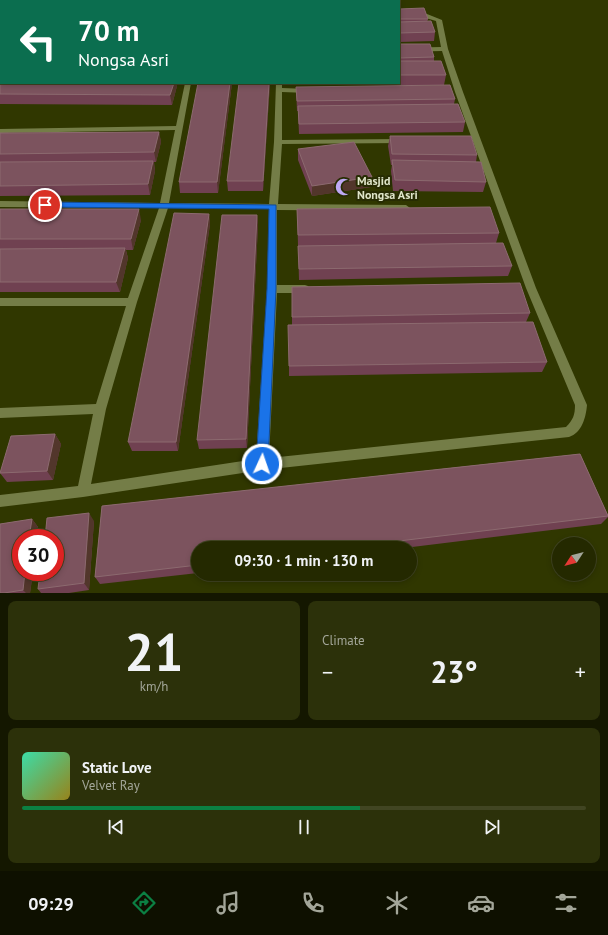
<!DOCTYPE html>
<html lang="en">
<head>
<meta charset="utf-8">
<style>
  :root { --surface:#242900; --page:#2c310a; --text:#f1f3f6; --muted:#a3a699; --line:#414522; --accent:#0b8043 }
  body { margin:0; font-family:"PT Sans",sans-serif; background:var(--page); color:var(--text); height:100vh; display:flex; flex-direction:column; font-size:15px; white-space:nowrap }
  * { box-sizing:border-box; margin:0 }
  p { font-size:13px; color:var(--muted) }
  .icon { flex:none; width:22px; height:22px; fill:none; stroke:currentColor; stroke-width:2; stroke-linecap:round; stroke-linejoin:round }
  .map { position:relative; height:593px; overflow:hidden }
  .drawer { display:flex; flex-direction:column; gap:8px; padding:8px; background:#141700; flex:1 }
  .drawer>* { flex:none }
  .guide { position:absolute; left:0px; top:0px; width:400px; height:84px; box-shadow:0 2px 6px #0003,0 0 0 1px var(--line); background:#0b6e4f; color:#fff; overflow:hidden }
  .needle { width:26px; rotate:234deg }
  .fabs { position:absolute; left:552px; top:537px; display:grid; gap:8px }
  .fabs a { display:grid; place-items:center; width:44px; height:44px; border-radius:50%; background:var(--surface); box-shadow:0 2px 6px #0003,0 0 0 1px var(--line); font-size:20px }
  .speed { position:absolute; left:12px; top:529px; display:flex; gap:8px; font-size:20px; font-weight:700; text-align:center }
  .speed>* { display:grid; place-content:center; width:52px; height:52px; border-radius:50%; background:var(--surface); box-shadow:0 2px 6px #0003,0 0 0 1px var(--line); line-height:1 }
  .speed .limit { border:6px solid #d22; background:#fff; color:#111 }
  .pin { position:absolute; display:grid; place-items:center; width:34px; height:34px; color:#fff; margin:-17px; border:2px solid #fff; border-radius:50%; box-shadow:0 1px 4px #0007 }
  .me { position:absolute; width:44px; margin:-22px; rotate:3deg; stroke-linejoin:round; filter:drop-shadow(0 0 3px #0008) }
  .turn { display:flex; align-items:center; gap:14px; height:84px; padding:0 12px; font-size:18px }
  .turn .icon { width:52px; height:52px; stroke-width:2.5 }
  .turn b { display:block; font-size:28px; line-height:34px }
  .big { font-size:30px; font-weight:700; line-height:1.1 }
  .drawer .widget { flex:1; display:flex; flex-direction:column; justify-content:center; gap:6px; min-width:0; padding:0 14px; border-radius:8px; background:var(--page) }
  .drawer .dial { align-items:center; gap:0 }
  .dial b { font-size:52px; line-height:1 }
  .song { display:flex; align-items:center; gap:12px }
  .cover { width:48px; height:48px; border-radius:6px; background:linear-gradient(135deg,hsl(160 70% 55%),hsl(50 70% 35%)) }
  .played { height:4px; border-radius:2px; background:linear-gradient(90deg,var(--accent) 60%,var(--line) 60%) }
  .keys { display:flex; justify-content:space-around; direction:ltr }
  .heat { display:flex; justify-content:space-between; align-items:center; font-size:22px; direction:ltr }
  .drawer .tiles { flex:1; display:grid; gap:8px; grid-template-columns:1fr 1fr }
  .widget:last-child { grid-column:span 2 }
  .trip { position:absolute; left:191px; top:541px; width:226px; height:40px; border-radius:20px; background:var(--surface); box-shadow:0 2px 6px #0003,0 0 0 1px var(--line); font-weight:700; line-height:40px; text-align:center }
  .dock { display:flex; height:64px; justify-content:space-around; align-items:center; background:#0e1000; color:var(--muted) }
  .dock .icon { width:28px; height:28px }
  .dock .on { color:var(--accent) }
  .dock b { font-size:18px; color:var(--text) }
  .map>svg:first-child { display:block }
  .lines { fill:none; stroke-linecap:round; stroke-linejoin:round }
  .minor { fill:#747d47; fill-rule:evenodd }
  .wall { fill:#704151 }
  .shaded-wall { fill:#52362b }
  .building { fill:#7c535e; stroke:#8c6a6f }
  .route { fill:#1a73e8; stroke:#114b97 }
  .labels { text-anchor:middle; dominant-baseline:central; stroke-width:4; stroke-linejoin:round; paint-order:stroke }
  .poi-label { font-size:12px; font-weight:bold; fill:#dfe5c9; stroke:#272c03; text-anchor:start }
</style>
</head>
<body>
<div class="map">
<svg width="608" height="593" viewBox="0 0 608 593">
  <rect width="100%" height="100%" fill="#303700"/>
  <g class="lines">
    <!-- minor -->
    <path class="minor" d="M399,14H427L442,20L448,49L463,92L536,288L587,405C586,417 582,433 569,437L262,470L83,497L0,507V495L78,486L93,414L0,418V408L96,404L126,306H0V298H128L159,208L0,207V201L160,203L175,130L0,133V129L176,126L185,83H191L169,203L269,204L274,142L276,83H282V88L309,89L313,91L309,93L282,92V140L402,139L406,141L402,143L282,144L278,204L406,205L410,208L406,211L277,210V285H305L308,286L310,289L308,292L305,293H277L269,458L566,427C573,420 575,415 575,405L526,288L455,92L442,51L399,52V48L441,47L436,21L426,18H399ZM168,208L269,209L267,289L256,459L91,484L106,409L137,302Z"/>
  </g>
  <!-- wall -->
  <path class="wall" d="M399,9L428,19L427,22L435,32L434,41L399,42Z
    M399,44L434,57V61L446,75L444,85H297V83H399Z
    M0,78L177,86L172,105L0,104Z
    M232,83L218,193H180L179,182Z
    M270,83L263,191H228L227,181Z
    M296,87L455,99L454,104L465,122L463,132L299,134L298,111H297Z
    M159,132L161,142L156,162H154L155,171L150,195L0,196V133Z
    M390,136L477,155L476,162L486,182L483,192L393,191L391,171L392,165H391L388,146Z
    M298,149L371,187L312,196L298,160Z
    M0,209L141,220L133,250H126L128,258L120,292H0Z
    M297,209L499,233L496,243L512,266L508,276L299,280Z
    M209,214L210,224L178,451H132L128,442Z
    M257,215L258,225L247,448L199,449L197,440Z
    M292,287L530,313L526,322L547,362L542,372L289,376V366L292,325Z
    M55,434L61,444L53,480L7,482L0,473Z
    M580,454L608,515V517L601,524L404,548H198V573L100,584L95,577L102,506Z
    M32,519L38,527L37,538H21V572H33L30,593H0V524Z
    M94,521L89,590L69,593H41L38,589Z"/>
  <!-- shaded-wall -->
  <path class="shaded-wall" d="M122,0H153V1H122Z
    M174,83H177V86L172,105L170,95Z
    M230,83H232L218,193L217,182Z
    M269,83H270L263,191V181Z
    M159,132L161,142L156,162L154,152Z
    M153,161L155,171L150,195L148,184Z
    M372,177L371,187L312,196V186Z
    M139,209L141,220L133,250L131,239Z
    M209,214L210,224L178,451L176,442Z
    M257,215L258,225L247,448L246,439Z
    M125,248L128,258L120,292L116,282Z
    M55,434L61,444L53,480L47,471Z
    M89,513L94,521L89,590L84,583Z
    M32,519L38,527L37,538H29Z
    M25,572H33L30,593H26L23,590Z"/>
  <!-- building -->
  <path class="building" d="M424,8L428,19H399V9Z
    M431,21L435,32L399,33V22Z
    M399,44H430L434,57L399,58Z
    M399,61H441L446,75H399Z
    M1,77V83H174L170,95L0,94V78Z
    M198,83H230L217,182H179Z
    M239,83H269L263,181H227Z
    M450,85L455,99L297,101L296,87Z
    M458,104L465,122L299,124L298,106Z
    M159,132L154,152L0,154V133Z
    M390,136H471L477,155L392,154Z
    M354,142L372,177L312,186L298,149Z
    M392,160L481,162L486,182L395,180Z
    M153,161L148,184L0,186V162Z
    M490,207L499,233L298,235L297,209Z
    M0,209H139L131,239H0Z
    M174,213L209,214L176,442H128Z
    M222,215H257L246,439L197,440Z
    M503,243L512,266L299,269L298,246Z
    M125,248L116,282H0V249Z
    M520,283L530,313L292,317V287Z
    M533,322L547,362L289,366L288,325Z
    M55,434L47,471L0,473L11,436Z
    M580,454L608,516L340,548H198V565L95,577L102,506Z
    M89,513L84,583L38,589L40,572H55V538H45L47,518Z
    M32,519L29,538H21V572H25L23,590L4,593H0V524Z"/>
  <!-- route -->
  <path class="route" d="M45,202L276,205V289L268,464L266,468L262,469L258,468L256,464L267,289L269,209L42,207V203Z"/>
  <!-- icons -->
  <defs>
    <g id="mosque-bare" transform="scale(1.38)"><path d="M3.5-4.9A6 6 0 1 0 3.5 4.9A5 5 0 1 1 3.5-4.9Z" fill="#bea9f4" stroke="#272c03" stroke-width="2.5" paint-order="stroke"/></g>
  </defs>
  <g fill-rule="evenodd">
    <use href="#mosque-bare" x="344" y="187"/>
  </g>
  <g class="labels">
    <!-- poi labels -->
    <g class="poi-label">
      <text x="357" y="180">Masjid<tspan x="357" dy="14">Nongsa Asri</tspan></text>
    </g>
  </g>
</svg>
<div class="fabs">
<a><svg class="needle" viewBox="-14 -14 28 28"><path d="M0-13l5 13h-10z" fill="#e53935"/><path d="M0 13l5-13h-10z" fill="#a3a699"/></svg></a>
</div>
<div class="speed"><div class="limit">30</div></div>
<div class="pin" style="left:45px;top:205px;background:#d93025"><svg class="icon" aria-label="arrive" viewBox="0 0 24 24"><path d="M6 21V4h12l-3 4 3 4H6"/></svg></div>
<svg class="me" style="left:262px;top:464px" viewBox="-20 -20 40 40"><circle r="17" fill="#1a73e8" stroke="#fff" stroke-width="3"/><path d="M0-11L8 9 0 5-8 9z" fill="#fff"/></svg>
<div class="trip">09:30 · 1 min · 130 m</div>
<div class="guide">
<div class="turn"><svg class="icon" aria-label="left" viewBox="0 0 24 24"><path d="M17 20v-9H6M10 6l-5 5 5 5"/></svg><div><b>70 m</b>Nongsa Asri</div></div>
</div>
</div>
<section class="drawer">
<div class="tiles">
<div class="widget dial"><b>21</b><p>km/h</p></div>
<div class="widget"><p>Climate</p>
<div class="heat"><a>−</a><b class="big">23°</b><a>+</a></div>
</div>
<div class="widget">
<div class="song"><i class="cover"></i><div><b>Static Love</b><p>Velvet Ray</p></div></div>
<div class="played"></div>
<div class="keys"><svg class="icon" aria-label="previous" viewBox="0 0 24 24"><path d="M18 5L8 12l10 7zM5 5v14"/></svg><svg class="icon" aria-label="pause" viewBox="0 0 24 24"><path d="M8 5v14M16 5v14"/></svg><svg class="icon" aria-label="next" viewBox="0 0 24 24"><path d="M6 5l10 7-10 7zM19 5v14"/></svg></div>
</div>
</div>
</section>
<nav class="dock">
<b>09:29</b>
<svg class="icon on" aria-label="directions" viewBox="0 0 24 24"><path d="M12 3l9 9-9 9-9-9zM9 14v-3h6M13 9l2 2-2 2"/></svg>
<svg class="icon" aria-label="music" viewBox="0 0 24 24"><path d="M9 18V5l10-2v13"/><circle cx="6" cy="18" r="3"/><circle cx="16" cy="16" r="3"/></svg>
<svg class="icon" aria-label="phone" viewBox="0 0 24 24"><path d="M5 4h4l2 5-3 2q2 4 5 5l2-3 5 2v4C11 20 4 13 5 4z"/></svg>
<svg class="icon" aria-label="climate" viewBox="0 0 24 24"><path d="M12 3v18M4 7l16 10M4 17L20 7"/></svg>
<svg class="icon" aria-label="car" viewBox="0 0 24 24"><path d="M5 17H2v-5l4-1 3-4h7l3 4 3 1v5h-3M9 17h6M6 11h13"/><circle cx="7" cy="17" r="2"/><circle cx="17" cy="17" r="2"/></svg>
<svg class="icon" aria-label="filters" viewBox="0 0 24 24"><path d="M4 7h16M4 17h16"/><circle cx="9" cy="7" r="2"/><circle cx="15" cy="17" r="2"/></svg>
</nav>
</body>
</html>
